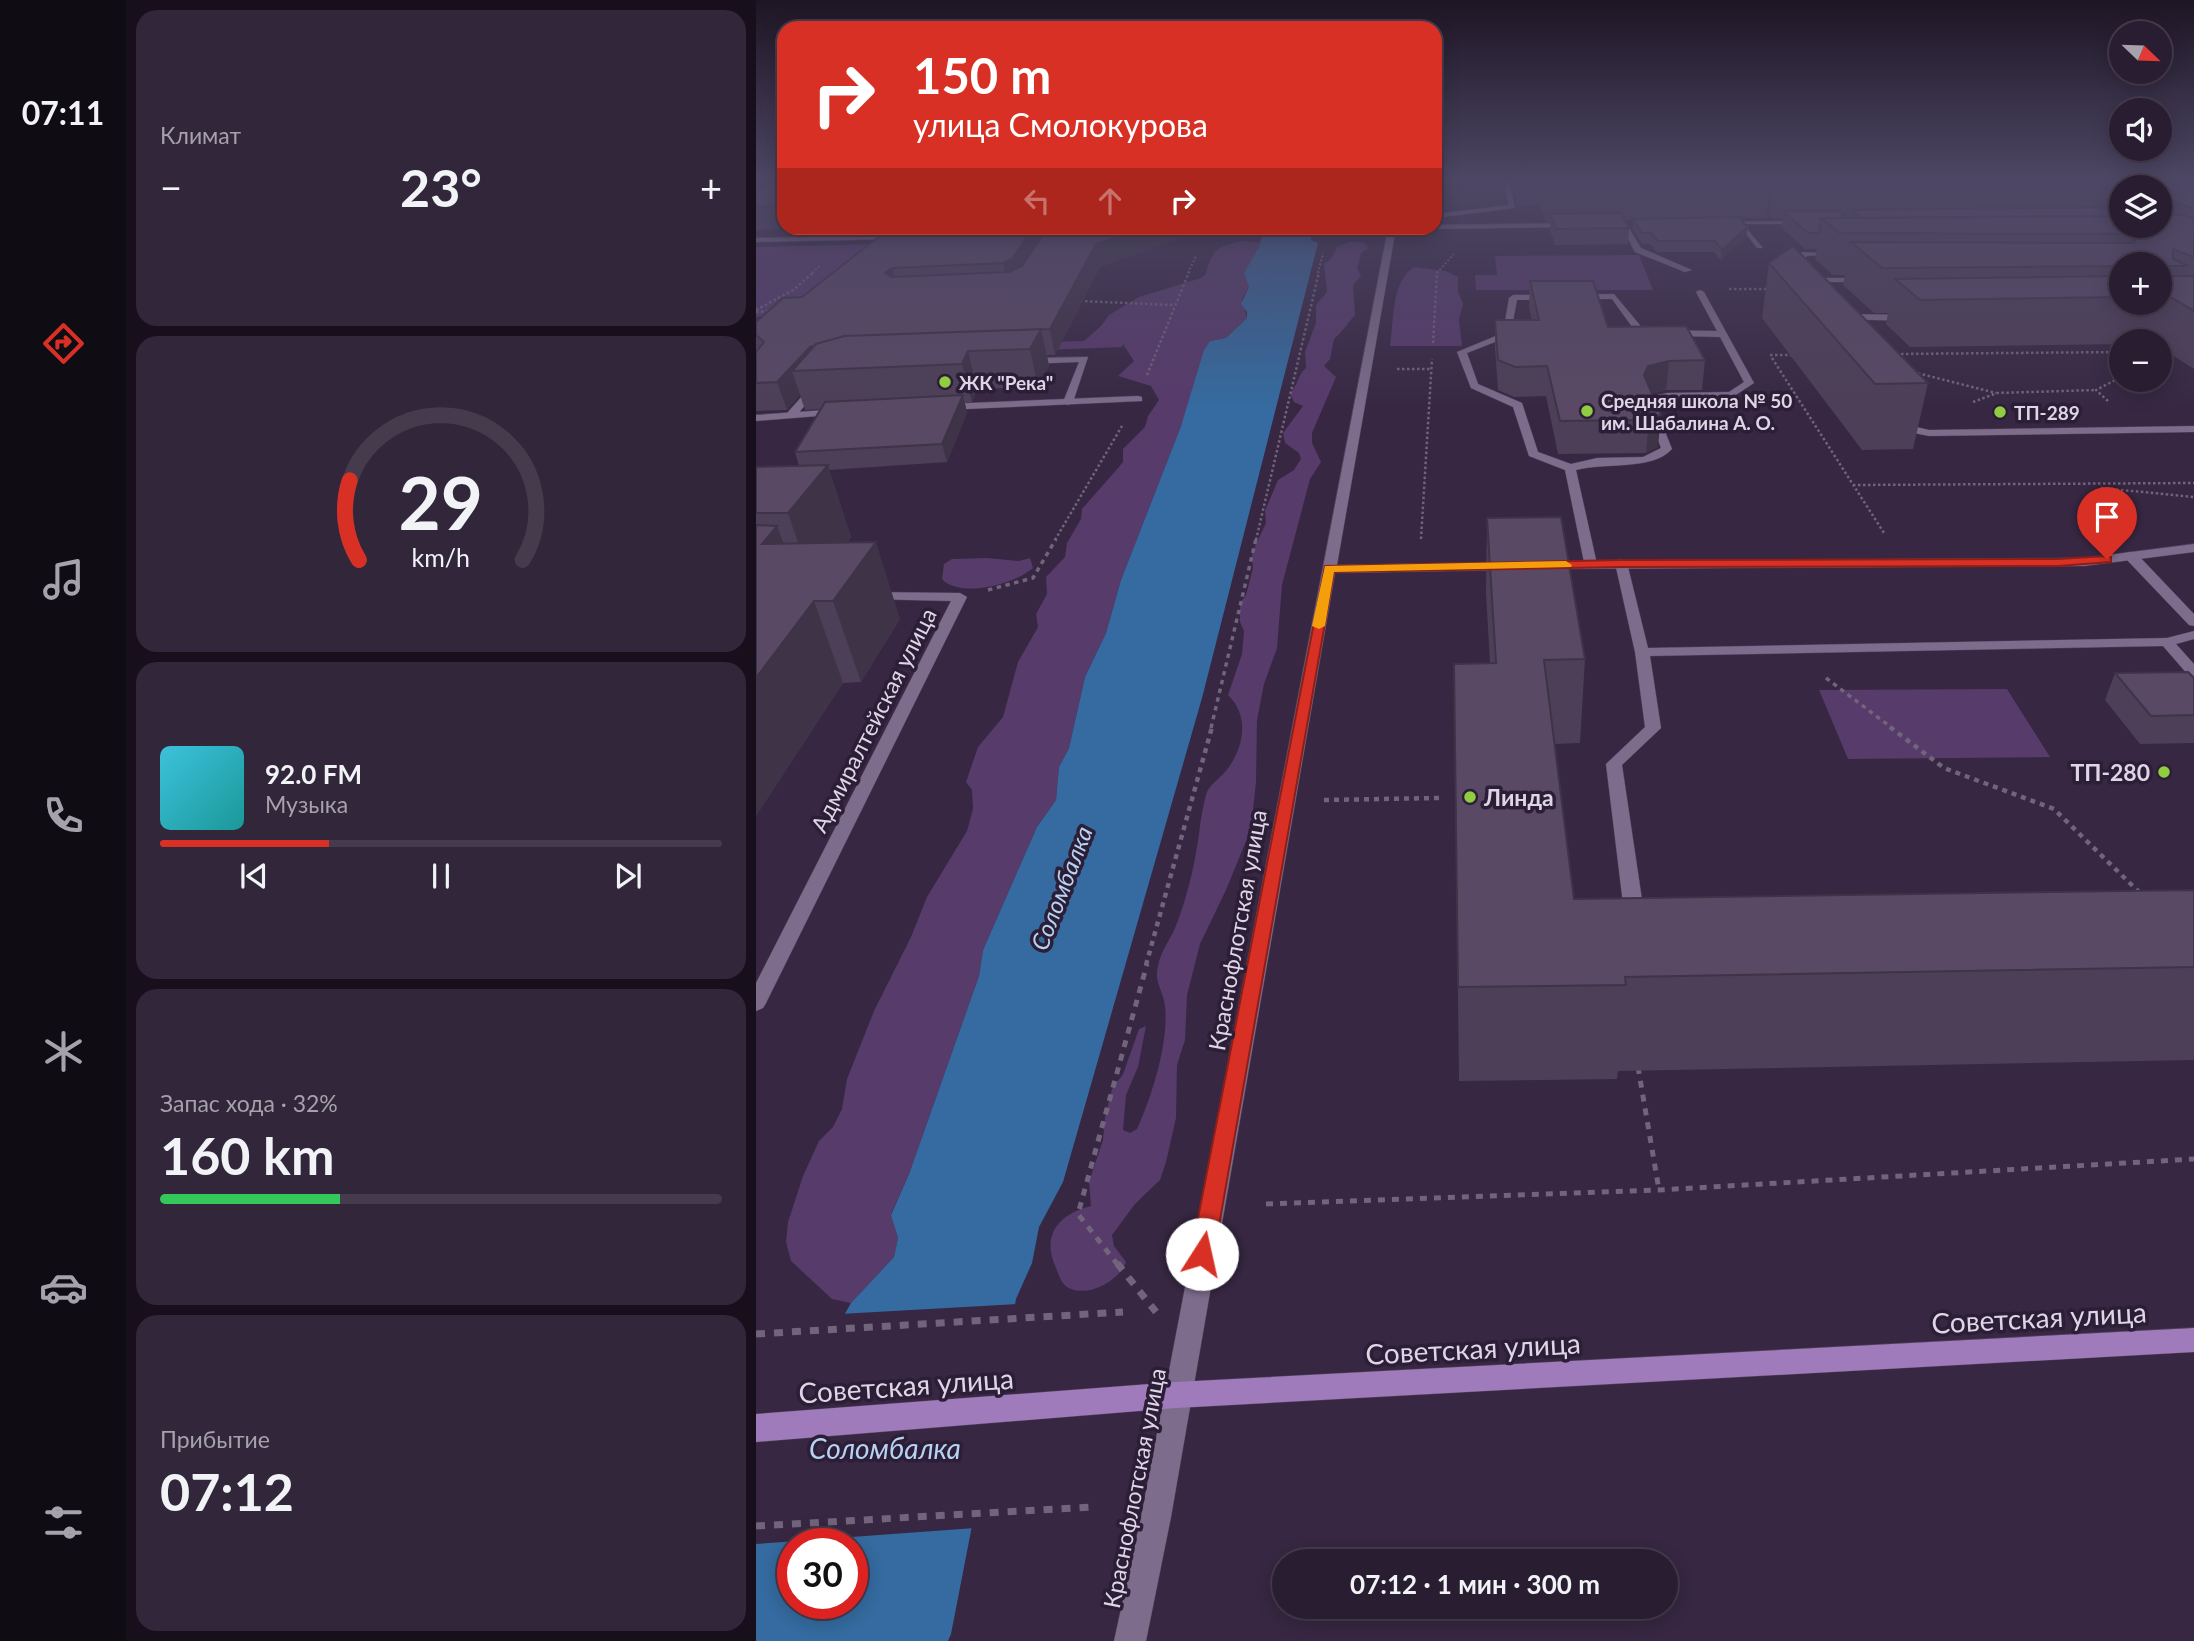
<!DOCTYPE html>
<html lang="ru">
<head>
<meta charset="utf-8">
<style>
  :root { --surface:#291d32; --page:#31263a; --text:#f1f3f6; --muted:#a5a2ac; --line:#453b4d; --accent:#d93025 }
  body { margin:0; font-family:Lato,sans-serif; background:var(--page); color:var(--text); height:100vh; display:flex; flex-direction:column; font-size:26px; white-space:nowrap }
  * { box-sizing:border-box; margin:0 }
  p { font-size:23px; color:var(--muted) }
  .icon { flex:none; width:38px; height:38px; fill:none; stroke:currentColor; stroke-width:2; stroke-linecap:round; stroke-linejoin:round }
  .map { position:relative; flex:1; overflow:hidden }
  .details { display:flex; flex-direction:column; gap:10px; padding:10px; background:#17101c; width:630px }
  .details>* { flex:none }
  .banner { position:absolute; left:21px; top:21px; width:665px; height:214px; border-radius:21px; box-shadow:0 4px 18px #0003,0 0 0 2px var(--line); background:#d93025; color:#fff; overflow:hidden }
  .needle { width:46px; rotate:113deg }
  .fabs { position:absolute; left:1353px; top:21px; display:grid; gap:14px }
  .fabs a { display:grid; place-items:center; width:63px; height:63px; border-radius:50%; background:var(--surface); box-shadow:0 4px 18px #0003,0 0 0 2px var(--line); font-size:35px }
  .speed { position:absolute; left:21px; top:1528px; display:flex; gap:14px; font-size:35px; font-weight:700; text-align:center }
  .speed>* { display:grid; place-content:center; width:91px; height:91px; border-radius:50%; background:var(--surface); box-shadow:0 4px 18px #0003,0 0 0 2px var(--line); line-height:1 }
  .speed .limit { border:10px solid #d22; background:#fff; color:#111 }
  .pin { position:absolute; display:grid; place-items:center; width:60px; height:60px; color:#fff; margin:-72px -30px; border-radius:50% 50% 50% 0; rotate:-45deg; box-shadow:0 0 7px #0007 }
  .pin .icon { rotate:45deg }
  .me { position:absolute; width:77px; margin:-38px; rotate:10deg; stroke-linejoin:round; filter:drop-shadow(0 0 5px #0008) }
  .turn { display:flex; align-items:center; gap:24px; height:147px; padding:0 21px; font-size:32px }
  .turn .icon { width:91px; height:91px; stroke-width:2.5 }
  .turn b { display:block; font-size:49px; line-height:60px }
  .lanes { display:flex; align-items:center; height:66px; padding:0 21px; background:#0003; justify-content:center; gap:35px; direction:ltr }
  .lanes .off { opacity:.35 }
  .big { font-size:52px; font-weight:700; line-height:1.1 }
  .details .tile { flex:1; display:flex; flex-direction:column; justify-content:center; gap:10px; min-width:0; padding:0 24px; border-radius:21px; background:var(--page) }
  .details .dial { align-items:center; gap:0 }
  .dial svg { height:182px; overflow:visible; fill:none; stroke:var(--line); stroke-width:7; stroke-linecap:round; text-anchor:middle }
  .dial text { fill:var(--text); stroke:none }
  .song { display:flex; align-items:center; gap:21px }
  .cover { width:84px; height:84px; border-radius:10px; background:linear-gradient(135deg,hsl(190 70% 55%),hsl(180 70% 35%)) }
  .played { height:7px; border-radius:4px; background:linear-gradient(90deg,var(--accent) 30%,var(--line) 30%) }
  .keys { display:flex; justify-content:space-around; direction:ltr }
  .heat { display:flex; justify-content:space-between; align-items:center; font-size:38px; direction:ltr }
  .charge { height:10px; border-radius:5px; background:linear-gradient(90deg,#34c759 32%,var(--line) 0) }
  .trip { position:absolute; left:516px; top:1549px; width:406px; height:70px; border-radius:35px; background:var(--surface); box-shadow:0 4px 18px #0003,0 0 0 2px var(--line); font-weight:700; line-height:70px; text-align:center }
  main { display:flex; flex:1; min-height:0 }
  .dock { display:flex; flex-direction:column; width:126px; justify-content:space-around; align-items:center; background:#100c14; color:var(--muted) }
  .dock .icon { width:49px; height:49px }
  .dock .selected { color:var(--accent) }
  .dock b { font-size:32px; color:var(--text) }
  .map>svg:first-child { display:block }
  .green { fill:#573b6b }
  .water { fill:#356ba0; fill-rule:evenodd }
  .pier { fill:#372742 }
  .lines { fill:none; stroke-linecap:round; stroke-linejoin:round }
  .lane-casing { stroke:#504259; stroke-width:1 }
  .street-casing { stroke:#504259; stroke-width:1 }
  .secondary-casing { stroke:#504259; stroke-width:1 }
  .primary-casing { stroke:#504259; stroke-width:1 }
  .path-far5 { stroke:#71647b; stroke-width:2; stroke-dasharray:2 2; stroke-linecap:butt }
  .path-far4 { stroke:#71647b; stroke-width:2.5; stroke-dasharray:2.5 2.5; stroke-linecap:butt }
  .path-far3 { stroke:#71647b; stroke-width:3.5; stroke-dasharray:4.5 4.5; stroke-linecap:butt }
  .path-far2 { stroke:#71647b; stroke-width:4.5; stroke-dasharray:5 5; stroke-linecap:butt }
  .path-far1 { stroke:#71647b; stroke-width:5; stroke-dasharray:7 7; stroke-linecap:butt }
  .path { stroke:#71647b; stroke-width:7; stroke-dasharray:9 9; stroke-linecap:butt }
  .lane { fill:#7d6c8b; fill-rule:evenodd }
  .street { fill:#7d6c8b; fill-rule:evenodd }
  .secondary { fill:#7d6c8b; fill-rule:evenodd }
  .primary { fill:#a07bbc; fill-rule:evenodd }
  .wall { fill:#4d3f57; fill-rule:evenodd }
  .shaded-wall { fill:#3e3347 }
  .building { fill:#594965; stroke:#3e3347; stroke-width:2 }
  .route { fill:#d93025; stroke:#8d1f18; stroke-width:2 }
  .slow { fill:#f59e0b }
  .poi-dot { fill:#90cd41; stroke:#2d1e37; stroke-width:2.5 }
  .labels { text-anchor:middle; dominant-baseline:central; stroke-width:7; stroke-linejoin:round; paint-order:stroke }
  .far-poi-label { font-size:19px; font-weight:bold; fill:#ded5e6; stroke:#2d1e37; text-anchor:start }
  .street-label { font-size:23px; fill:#ded5e6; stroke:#2d1e37 }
  .poi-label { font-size:23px; font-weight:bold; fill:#ded5e6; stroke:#2d1e37; text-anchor:end }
  .water-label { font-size:24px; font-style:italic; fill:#b6d3f2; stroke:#2d1e37 }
  .near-street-label { font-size:28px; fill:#ded5e6; stroke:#2d1e37 }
  .near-water-label { font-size:28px; font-style:italic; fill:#b6d3f2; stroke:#2d1e37 }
</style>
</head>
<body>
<main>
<nav class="dock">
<b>07:11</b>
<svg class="icon selected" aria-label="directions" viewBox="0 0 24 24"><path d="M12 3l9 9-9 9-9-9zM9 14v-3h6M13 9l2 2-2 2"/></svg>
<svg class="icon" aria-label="music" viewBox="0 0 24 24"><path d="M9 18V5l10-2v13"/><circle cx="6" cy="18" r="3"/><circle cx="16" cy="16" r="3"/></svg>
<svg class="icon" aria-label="phone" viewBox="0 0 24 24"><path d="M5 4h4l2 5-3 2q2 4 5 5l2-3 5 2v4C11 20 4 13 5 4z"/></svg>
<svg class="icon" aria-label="climate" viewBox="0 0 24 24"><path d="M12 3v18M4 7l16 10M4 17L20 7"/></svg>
<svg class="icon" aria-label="car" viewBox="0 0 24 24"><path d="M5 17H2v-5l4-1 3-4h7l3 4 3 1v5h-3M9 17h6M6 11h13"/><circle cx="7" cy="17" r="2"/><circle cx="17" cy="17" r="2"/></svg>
<svg class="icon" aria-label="filters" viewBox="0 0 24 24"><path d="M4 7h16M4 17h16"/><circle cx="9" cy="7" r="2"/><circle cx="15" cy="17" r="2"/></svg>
</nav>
<section class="details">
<div class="tile"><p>Климат</p>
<div class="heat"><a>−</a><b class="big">23°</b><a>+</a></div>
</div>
<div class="tile dial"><svg viewBox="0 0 100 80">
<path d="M14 69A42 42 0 1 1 86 69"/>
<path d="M14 69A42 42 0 0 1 10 34" stroke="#d93025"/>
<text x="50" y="56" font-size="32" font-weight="700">29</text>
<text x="50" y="72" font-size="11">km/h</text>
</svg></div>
<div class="tile">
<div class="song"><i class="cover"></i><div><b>92.0 FM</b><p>Музыка</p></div></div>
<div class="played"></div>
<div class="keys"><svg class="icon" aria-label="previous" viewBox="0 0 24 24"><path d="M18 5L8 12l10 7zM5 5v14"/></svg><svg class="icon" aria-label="pause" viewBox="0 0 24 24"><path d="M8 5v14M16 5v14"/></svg><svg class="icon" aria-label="next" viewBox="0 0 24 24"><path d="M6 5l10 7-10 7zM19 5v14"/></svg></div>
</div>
<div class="tile"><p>Запас хода · 32%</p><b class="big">160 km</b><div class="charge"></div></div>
<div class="tile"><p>Прибытие</p><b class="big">07:12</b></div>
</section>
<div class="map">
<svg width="1438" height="1641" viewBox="0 0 1438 1641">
  <rect width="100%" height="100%" fill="#372742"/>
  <!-- green -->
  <path class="green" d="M261,241L10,316L0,317V247Z
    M489,241L505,243L492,269L493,287L486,299L491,318L470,338L454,341L425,426L365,580L350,633L329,677L313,748L303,767L300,800L281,827L227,950L223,976L153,1174L135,1214L142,1238L138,1257L95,1303L76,1299L35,1261L30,1242L32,1222L47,1176L63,1141L77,1127L86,1109L91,1079L118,1011L155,937L171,897L211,831L217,809L216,790L210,782L222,747L247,717L262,662L282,627L280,614L291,594L290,577L309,557L311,543L325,519L326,509L362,468L367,462V449L389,427L392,416L403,400L395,386L362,376L378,361L367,344L366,347L288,350L292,342L328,341L345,326L353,315L383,297L445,278L450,274C456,249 461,246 489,241Z
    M594,242L608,243L613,248L605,253L601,268L605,276L597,285L599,315C591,324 587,331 578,339L574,359L568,366L580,377L556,433V443L565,462L554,479L526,585L521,648L508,684L501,720L500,782L495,829L470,890L444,944L431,995L429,1040L421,1065L420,1118L410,1162L404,1180L379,1204L356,1235L358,1246L370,1262C363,1281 331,1299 311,1287C305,1283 303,1275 300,1268C285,1236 302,1214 335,1206L333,1182L347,1140L349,1117L356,1089L367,1074L383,1029L390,1026L382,1067L370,1095L367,1130L374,1133L381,1129C396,1096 413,1042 409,1006C407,990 398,983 402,966C405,949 416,938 421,923C433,891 440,859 444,826C445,819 449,794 452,790C456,783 464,778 470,771C488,748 494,716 472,695L486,654L488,631L484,622V603L490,595L497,568L496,553L510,523L509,511L522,480L538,470L545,459L543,453L529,443L527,433L547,406L538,402L534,393C542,385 542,374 550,368L549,352L560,323V305L571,292L568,264L576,258L581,247Z
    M883,255L897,290H720L719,275H741L739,256Z
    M658,267L690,271L702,277V292L707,304L703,319L706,346H634C638,322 635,281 658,267Z
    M231,558L263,561L274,558L277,568C259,584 204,599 186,579L188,564L196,559Z
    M1251,689L1294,757L1092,759L1063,690Z"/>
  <!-- water -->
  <path class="water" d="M508,228H556L555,240L562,243L446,698L307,1182L283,1227L276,1263L260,1299L195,1634L192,1641H0V1471L95,1303L138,1257L142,1238L135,1215L153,1174L223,976L227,950L281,827L300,800L303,767L313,748L329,677L350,633L365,580L425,426L448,350L454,341L470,338L491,318V312L485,304L493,287L488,273L503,247ZM37,1544H96V1603H37Z"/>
  <!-- pier -->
  <path class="pier" d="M262,1304L219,1528L0,1544V1464L84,1314Z"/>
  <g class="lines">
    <!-- lane casing -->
    <g class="lane-casing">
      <path id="lane" d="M750,179L753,181L759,208L679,218V214L753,205L747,181Z
        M981,222H985L1007,248H1001Z
        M864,223H870L885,248L936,270L929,272L879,252Z
        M95,228H103L92,240H86Z
        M1046,252L1086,254L1051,256L1046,261L1059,278H1111L1115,280L1111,282H1054L1038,261Z
        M944,290L948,292L998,383L975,398L900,401L898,404L916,449C896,471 850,462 820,470L841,564L834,568L829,567L809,470L773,456L757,407L715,388L701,352L747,333L753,298L757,295L858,294L888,330L961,331L940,292ZM856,299L882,335L964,337L988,382L973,392L911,393L892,397L888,404L905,448L887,457L841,458L815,464L782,452L766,403L722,384L711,353L754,336L761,300Z
        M1085,314L1155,315L1159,318L1155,321L1082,319Z
        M332,357L317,402L312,405L307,402L323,362L269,364L264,361L269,358Z
        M58,383L66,385L40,416H32V412Z
        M1141,417L1160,427L1173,430L1438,426V432L1173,436L1153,432L1137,422L1136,420Z
        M1375,552L1380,553L1438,614V626L1433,625L1370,559V553Z
        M865,559L871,563L892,648L1411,638L1438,631V639L1420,644L1438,664V677L1433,676L1407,646L894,656L905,728L866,765L889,920L886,925H872L869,920L850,764L889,727L879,652L859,563Z"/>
    </g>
    <!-- street casing -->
    <g class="street-casing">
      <path id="street" d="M632,228H640L581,565L753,562L760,566L753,570L579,573L415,1517L390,1641H358L385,1517Z
        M382,396L386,397V401L189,410L184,407L189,404Z
        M84,409L88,410V414L0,421V415Z
        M1438,544V552L1328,566L792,569L785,565L792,561L1328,558Z
        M115,592L204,593L211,597L10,1003L7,1008L0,1011V983L195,601L110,599V593Z"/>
    </g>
    <!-- secondary casing -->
    <g class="secondary-casing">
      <path id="secondary" d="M1050,221L1052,224H962L966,222Z
        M816,223L819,227L679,229L676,228L679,225Z
        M554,228H658L412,234L408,232Z
        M149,235L146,239L0,242V238Z"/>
    </g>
    <!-- primary casing -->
    <g class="primary-casing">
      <path id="primary" d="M1438,1328V1352L420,1408L0,1442V1414L420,1382Z"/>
    </g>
    <!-- path-far5 -->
    <path class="path-far5" d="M56,273L65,265
      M432,273L440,256
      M562,273L567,253
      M681,273L698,254"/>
    <!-- path-far4 -->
    <path class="path-far4" d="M973,289H1013
      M324,301L417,305
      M0,310L37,290L58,272
      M0,312L18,311
      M677,343L681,272
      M1404,352L1417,351
      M1140,354L1365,352
      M1014,355H1039
      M1016,358L1128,533
      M641,369H675
      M1157,372L1240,393
      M391,375L433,272
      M1352,401L1340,390L1365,377
      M1217,402L1241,393L1340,390
      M1097,485L1438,483
      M1345,488L1438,497
      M665,539L676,359
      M299,540L366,426
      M500,540L563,272"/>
    <!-- path-far3 -->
    <path class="path-far3" d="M232,590L277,578L300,539
      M1070,678L1136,728
      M455,728L500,539"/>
    <!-- path-far2 -->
    <path class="path-far2" d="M1134,727L1188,768L1298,809L1385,894
      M568,800L683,798
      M390,965L456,727"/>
    <!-- path-far1 -->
    <path class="path-far1" d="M882,1067L903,1190
      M510,1204L903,1190L1438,1159
      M362,1265L322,1214L391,964"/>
    <!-- path -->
    <path class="path" d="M361,1263L400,1312
      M0,1334L367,1312
      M0,1526L336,1507"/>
    <!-- lane -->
    <use href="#lane" class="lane"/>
    <!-- street -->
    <use href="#street" class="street"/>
    <!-- secondary -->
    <use href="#secondary" class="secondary"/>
    <!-- primary -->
    <use href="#primary" class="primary"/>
  </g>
  <!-- wall -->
  <path class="wall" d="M28,179V228H48L0,230V192Z
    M693,179H750V203L700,206Z
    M754,179H1438V369L1404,347V341H1365V344L1154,347L1130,324L1132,313H1118L1087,285L1089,275H1077L1059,259L1061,249H1049L1025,227L1027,218H1015L1013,215L1010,218H984L991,227L990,237L965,261L958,252H901L894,244H886L877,229V220H869L873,228L872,244L799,245L794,230V221H790L784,205L761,206L756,180ZM1365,187H1404V226L1363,213H1365ZM1365,264H1404V303H1365Z
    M134,228H444H433L434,235L344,267L299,355H291L293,366L282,387L221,389L216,402L209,403L211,413L191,462L73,470L95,537L92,542L144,619L105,682L87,683L0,816V467L43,466L39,452L65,409L49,410L44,395L31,410L0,411V322L46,297Z
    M1013,263L1172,383L1157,449L1106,450L1006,318Z
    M774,281L852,327L949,360L946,390H910L896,394L902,447L890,453L802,454L790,396L758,397L742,390L739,348V320H776L773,308Z
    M731,518L829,659L824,743L799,744L818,899L1438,890V1060L862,1071L861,1079L703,1081L698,664L734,663L730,594Z
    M1359,673L1438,678V743L1384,744L1349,700Z"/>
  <!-- shaded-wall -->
  <path class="shaded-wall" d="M700,179H750V203L700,206Z
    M1017,179L1013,215L1010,218L1015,180Z
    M1413,179H1438V209L1407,197Z
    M991,227L990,237L965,261L966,250Z
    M277,228H286L288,239L252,286L247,263Z
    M391,228H433L434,235L344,267L299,355L294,329L340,244Z
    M136,268L142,291L129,273Z
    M285,329L293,366L282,387L274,349Z
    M91,336L36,371L44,395L31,410L21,382L54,347Z
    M212,351L221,389L216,402L206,364Z
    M913,361L910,390L890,396L888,375L892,366Z
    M207,395L211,413L191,462L186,444Z
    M905,415L902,447L890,453L893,420Z
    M72,465L95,537L58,589L32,513Z
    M21,526L49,602L6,544Z
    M120,542L144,619L105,682L77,601Z
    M58,601L87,683L0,816V678Z"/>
  <!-- building -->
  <path class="building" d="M20,179H28V206L0,207V192Z
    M790,179H1017L1015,180L791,183Z
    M1019,179H1152L1020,180Z
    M1378,179H1413L1416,185L1438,184V209L1404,195V187H1383L1376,185Z
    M1349,207L1365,214V216L1105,218L1097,210Z
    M1027,211H1083L1091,218H1065L1063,233H1052Z
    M865,213L873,228L800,229L794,214Z
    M1404,215H1428L1438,219V257L1417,249V259L1432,266H1404V264H1365V266L1126,268L1095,242L1378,243L1380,237L1377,234L1084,233L1065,218L1365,216V226H1404Z
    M983,217L991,227L966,250L959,241H902L895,233H886L877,219Z
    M134,228H277L256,259L247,263L136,268L129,273L136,277L253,272L266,266L292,228H391L340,244L294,329L88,336L60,344L58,346L54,347L21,382L0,383V352L8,342L0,335V322L27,298L46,297Z
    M1037,246L1172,383L1119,384L1013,263Z
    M1365,276V297L1164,300L1139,279Z
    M1404,276H1438V311L1413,296H1404Z
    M774,281H837L852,327L930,326L949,360L913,361L892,366L888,375L905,415L893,420L804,421L791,366L759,367L742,360L739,320H783Z
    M285,329L274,349L212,351L206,364L36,371L60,344L88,336Z
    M207,395L186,444L39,452L69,402Z
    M72,465L32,513H0V467Z
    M805,517L829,659L788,660L818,899L1438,890V967L869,977L870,985L702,987L698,664L740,663L731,518Z
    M0,525L21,526L6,544L120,542L77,601H58L0,678Z
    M1432,672L1438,678V715L1395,716L1359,673Z"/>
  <!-- sky -->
  <linearGradient id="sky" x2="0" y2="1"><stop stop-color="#1e1524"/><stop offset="0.44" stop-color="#4d4765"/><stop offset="1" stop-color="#4d4765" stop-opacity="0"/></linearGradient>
  <rect width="1438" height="409" fill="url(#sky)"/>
  <!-- route -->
  <path class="route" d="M1351,556L1355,557V562L1302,566L865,567L578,572L458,1254L454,1262L446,1264L438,1262L435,1254L569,566L865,560L1302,559Z"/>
  <!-- slow -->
  <path class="slow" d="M810,561L816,565L815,567L578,572L569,626L563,629L556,626L569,566Z"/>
  <!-- markers -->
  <g class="poi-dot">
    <circle cx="189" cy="382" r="7"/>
    <circle cx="831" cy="411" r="7"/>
    <circle cx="1244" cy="412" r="7"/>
    <circle cx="1408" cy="772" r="7"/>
    <circle cx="714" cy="797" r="7"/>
  </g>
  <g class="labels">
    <!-- far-poi labels -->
    <g class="far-poi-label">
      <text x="203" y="382">ЖК "Река"</text>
      <text x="845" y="400">Средняя школа № 50<tspan x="845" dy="22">им. Шабалина А. О.</tspan></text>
      <text x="1258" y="412">ТП-289</text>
    </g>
    <!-- street labels -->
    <g class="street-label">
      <text transform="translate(117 720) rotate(-63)">Адмиралтейская улица</text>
      <text transform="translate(481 930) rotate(-80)">Краснофлотская улица</text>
      <text transform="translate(378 1488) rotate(-79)">Краснофлотская улица</text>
    </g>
    <!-- poi labels -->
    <g class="poi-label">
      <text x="1394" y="772">ТП-280</text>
      <text x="728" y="797" text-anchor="start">Линда</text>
    </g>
    <!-- water labels -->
    <g class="water-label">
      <text transform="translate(305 888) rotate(-69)">Соломбалка</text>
    </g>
    <!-- near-street labels -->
    <g class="near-street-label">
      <text transform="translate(1283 1317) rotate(-3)">Советская улица</text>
      <text transform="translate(717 1348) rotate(-3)">Советская улица</text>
      <text transform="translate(150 1385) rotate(-4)">Советская улица</text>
    </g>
    <!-- near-water labels -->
    <g class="near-water-label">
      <text x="129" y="1448">Соломбалка</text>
    </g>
  </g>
</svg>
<div class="fabs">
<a><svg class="needle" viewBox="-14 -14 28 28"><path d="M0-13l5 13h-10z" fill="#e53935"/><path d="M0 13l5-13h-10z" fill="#a5a2ac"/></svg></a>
<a><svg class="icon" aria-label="sound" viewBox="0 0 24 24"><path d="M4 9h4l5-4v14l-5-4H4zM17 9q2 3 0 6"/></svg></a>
<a><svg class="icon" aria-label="layers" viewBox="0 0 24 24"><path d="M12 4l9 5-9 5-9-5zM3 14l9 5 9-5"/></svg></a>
<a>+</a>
<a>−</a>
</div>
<div class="speed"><div class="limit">30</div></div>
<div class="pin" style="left:1351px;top:559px;background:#d93025"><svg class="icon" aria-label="arrive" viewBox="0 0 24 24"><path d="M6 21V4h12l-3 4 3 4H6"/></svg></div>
<svg class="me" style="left:446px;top:1254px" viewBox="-20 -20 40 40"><circle r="19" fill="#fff"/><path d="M0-13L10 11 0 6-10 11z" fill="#d93025"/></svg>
<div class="trip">07:12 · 1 мин · 300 m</div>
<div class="banner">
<div class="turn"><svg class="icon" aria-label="right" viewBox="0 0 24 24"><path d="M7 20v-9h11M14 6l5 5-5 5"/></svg><div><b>150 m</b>улица Смолокурова</div></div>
<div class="lanes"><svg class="icon off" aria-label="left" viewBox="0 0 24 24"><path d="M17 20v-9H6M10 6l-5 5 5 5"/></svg><svg class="icon off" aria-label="ahead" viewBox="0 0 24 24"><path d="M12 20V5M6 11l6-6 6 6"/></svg><svg class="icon" aria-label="right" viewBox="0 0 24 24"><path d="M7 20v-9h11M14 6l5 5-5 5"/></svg></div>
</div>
</div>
</main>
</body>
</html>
